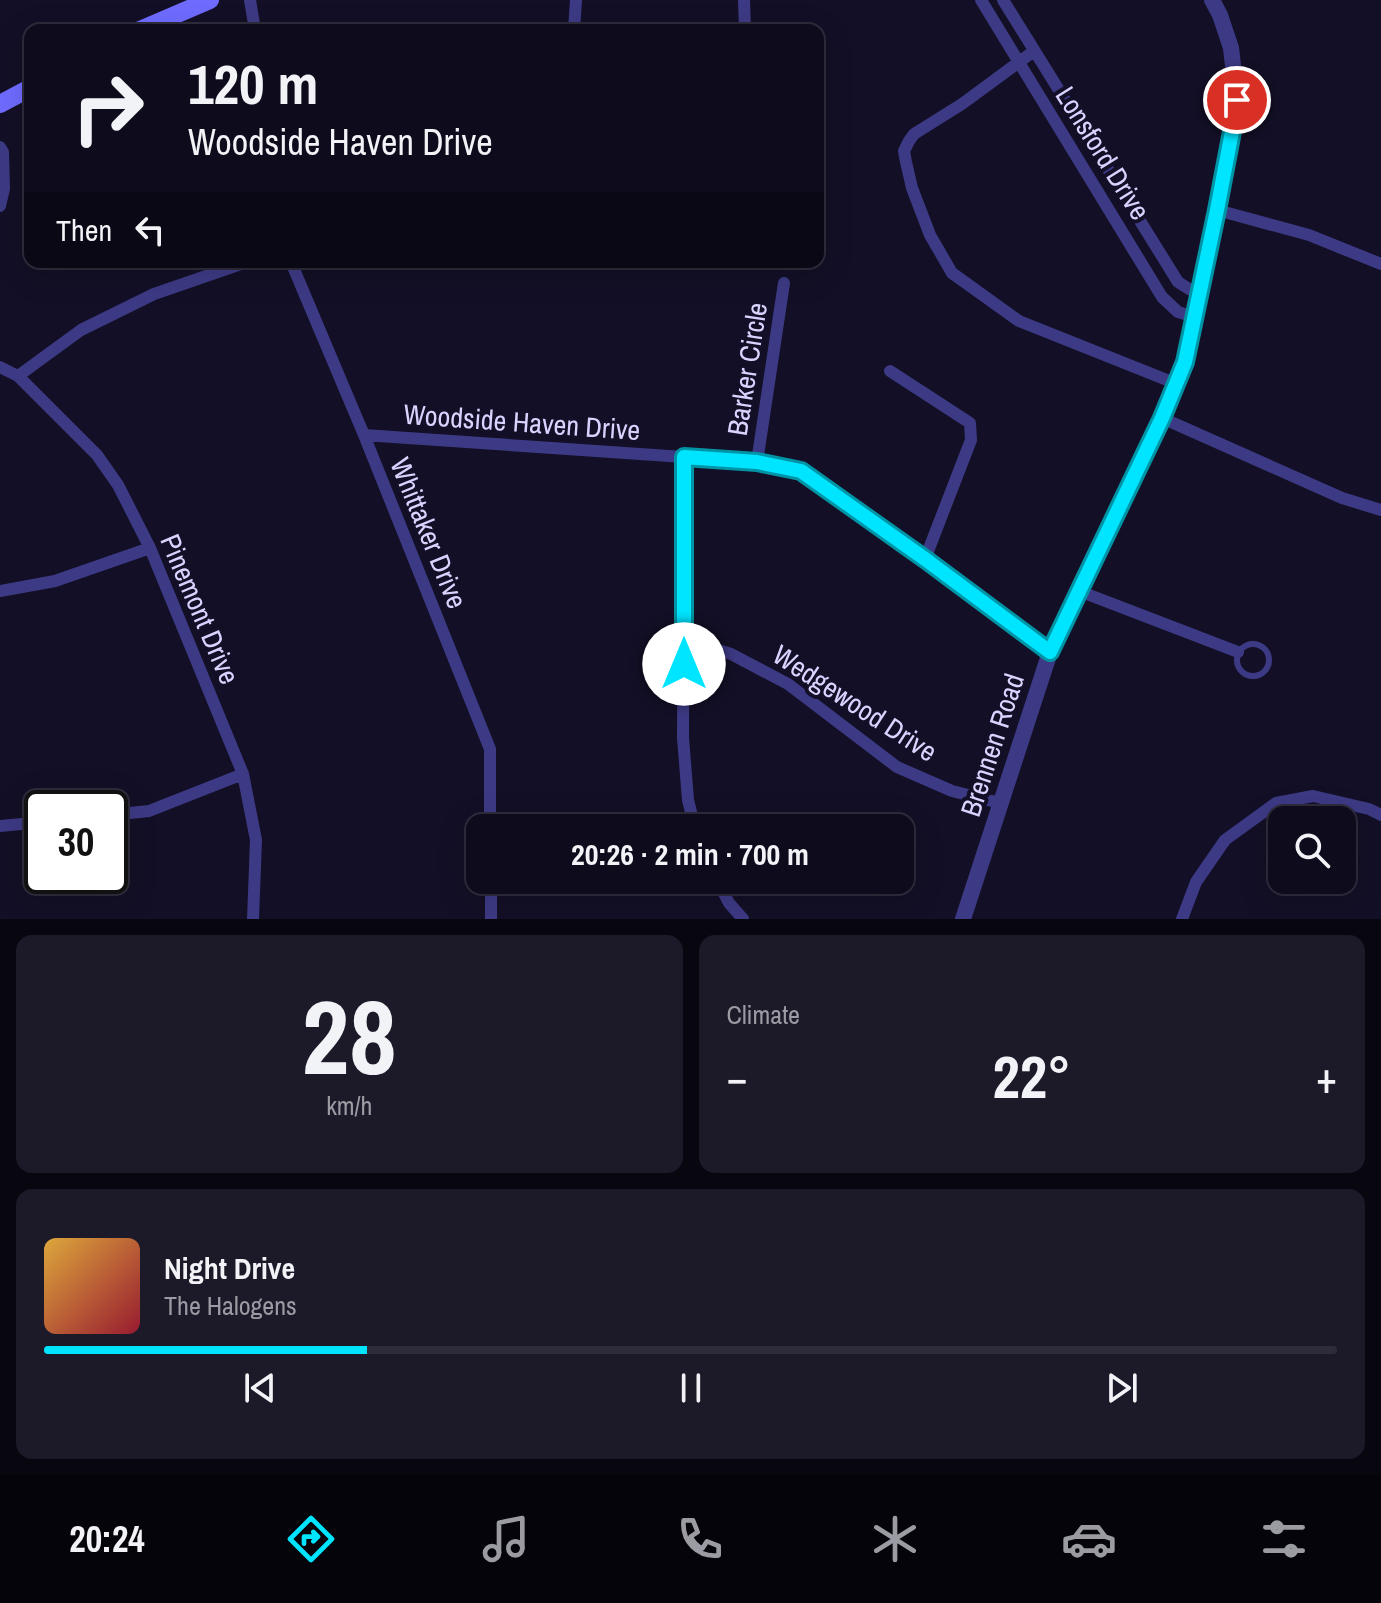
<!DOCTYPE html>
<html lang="en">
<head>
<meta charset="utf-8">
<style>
  :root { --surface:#0e0b1c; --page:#1c1929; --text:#f1f3f6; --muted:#9b9ba3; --line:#2e2b3b; --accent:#00e5ff }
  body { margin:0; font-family:"Archivo Narrow",sans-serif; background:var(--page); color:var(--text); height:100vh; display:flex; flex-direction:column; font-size:30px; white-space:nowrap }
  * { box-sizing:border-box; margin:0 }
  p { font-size:26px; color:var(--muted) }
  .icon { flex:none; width:44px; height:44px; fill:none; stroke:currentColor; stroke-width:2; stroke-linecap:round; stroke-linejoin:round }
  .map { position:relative; height:919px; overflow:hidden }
  .drawer { display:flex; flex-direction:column; gap:16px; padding:16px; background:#08060f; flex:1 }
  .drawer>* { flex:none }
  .hud { position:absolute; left:24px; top:24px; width:800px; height:244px; border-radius:16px; box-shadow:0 8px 32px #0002,0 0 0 2px var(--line); background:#0e0b1c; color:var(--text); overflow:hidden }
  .fabs { position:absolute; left:1268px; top:806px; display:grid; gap:16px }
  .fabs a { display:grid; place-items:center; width:88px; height:88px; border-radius:16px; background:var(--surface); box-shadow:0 8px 32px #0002,0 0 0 2px var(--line); font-size:40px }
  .speed { position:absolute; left:24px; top:790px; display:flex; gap:16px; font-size:40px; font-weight:700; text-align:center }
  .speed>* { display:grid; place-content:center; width:104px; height:104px; border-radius:50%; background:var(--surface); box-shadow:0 8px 32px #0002,0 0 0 2px var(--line); line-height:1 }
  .speed .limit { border:4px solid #111; border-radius:12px; background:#fff; color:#111 }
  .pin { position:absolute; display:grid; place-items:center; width:68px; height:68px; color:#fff; margin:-34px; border:4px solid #fff; border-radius:50%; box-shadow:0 2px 8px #0007 }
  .me { position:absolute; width:88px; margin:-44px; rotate:0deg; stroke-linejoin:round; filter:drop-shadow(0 0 6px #0008) }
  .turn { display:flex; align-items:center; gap:28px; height:168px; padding:0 32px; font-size:36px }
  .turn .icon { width:104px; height:104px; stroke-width:2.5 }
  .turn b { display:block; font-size:56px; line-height:68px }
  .then { display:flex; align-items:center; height:76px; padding:0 32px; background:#0003; gap:16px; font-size:30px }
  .big { font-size:60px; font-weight:800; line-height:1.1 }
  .drawer .card { flex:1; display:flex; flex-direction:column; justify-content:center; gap:12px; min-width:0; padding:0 28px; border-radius:16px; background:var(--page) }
  .drawer .dial { align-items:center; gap:0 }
  .dial b { font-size:104px; line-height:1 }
  .song { display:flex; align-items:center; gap:24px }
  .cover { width:96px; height:96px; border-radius:12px; background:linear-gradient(135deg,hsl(40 70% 55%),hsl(350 70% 35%)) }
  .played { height:8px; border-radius:4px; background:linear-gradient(90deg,var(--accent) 25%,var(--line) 25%) }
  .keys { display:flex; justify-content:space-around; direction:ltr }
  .heat { display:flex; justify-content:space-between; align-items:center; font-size:44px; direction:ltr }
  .drawer .tiles { flex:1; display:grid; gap:16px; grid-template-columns:1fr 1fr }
  .card:last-child { grid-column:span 2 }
  .trip { position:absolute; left:466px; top:814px; width:448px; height:80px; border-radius:16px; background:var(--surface); box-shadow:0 8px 32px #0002,0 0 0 2px var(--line); font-weight:800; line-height:80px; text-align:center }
  .tabs { display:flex; height:128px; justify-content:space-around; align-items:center; background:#06040b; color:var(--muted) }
  .tabs .icon { width:56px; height:56px }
  .tabs .selected { color:var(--accent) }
  .tabs b { font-size:36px; color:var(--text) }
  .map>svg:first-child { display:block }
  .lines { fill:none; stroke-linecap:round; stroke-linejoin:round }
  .service { stroke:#3d3a85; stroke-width:6 }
  .minor { stroke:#3d3a85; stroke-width:12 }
  .tertiary { stroke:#3d3a85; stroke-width:16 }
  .secondary { stroke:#6f6bff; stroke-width:18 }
  .route-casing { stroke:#0095a6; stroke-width:20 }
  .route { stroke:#00e5ff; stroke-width:14 }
  .labels { text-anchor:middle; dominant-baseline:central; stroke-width:8; stroke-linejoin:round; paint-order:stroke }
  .street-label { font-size:28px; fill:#d9d4ff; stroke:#130f26 }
</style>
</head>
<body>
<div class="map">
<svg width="1381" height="919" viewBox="0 0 1381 919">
  <rect width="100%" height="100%" fill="#130f26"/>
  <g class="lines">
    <!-- service -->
    <path class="service" d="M1237 660a16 16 0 1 1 32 0a16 16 0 1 1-32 0Z"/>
    <!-- minor -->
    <path class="minor" d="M250,0L255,30
      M744,0L745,30
      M981,0L1162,297L1178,312L1195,317
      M1003,0L1178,282L1189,289L1199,292
      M574,30L576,0
      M1034,51L962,104L914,134L909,141L904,151L906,162L912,188L930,235L952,273L1019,321L1177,384
      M0,147L3,152L4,189L0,206
      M1217,210L1309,235L1381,264
      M291,262L364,435L490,749V828
      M0,367L18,376L97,455L118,485L150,548L243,774L256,840L253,919
      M890,371L970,423L971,440L925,559
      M18,376L81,330L154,294L241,264L270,262
      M1162,418L1342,498L1381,510
      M364,435L757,462L801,471L925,559L1050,652
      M684,457L683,738L688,800L695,828
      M757,462L784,283
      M0,591L55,581L150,548
      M1079,591L1238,652
      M684,639L731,654L788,684L897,767L952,791L1000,803
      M110,815L149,811L243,774
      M0,826L42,822
      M491,880V919
      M717,880L729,903L743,919
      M1182,919L1196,882L1225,840L1276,803L1313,796L1369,809L1381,815"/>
    <!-- tertiary -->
    <path class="tertiary" d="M963,919L1050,652L1162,418L1185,362L1217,210L1235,116L1237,100L1231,48L1220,15L1212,0"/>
    <!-- secondary -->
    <path class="secondary" d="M140,30L210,0
      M0,104L30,88"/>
  </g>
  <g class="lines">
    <!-- route casing -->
    <g class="route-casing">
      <path id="route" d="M684,664V457L757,462L801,471L925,559L1050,652L1162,418L1185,362L1217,210L1235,116L1237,100"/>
    </g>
    <!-- route -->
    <use href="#route" class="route"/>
  </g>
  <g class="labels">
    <!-- street labels -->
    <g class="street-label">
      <text transform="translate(1103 153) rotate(58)">Lonsford Drive</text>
      <text transform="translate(747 369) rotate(-81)">Barker Circle</text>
      <text transform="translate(522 422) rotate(4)">Woodside Haven Drive</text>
      <text transform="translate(429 533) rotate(68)">Whittaker Drive</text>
      <text transform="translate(200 609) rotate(67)">Pinemont Drive</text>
      <text transform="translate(855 703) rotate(33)">Wedgewood Drive</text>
      <text transform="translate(992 745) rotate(-72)">Brennen Road</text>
    </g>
  </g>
</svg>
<div class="fabs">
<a><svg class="icon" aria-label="search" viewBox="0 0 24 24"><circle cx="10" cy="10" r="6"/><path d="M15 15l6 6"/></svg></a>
</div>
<div class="speed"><div class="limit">30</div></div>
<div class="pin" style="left:1237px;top:100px;background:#d93025"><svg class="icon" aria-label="arrive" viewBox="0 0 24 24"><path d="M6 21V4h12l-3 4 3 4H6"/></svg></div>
<svg class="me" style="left:684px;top:664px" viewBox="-20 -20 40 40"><circle r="19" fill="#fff"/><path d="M0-13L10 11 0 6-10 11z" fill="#00e5ff"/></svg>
<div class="trip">20:26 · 2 min · 700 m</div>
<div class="hud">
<div class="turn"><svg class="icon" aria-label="right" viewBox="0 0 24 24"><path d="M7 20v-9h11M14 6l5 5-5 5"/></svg><div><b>120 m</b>Woodside Haven Drive</div></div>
<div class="then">Then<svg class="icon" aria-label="left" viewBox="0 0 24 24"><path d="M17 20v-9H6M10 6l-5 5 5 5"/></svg></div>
</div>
</div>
<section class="drawer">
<div class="tiles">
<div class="card dial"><b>28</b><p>km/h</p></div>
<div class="card"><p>Climate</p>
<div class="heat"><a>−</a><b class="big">22°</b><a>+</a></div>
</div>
<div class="card">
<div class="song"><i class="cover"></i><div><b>Night Drive</b><p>The Halogens</p></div></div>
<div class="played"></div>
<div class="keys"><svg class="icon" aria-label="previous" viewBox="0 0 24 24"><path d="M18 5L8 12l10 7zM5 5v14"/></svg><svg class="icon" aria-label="pause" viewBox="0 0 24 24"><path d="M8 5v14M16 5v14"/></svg><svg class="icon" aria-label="next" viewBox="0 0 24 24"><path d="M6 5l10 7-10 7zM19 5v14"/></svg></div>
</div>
</div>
</section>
<nav class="tabs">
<b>20:24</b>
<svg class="icon selected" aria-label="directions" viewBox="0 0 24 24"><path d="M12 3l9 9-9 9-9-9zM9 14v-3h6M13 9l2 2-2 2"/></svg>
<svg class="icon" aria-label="music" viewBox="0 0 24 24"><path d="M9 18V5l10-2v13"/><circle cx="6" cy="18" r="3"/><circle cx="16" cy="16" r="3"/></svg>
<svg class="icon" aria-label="phone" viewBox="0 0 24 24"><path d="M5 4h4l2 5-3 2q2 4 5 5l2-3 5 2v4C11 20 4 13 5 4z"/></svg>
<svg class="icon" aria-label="climate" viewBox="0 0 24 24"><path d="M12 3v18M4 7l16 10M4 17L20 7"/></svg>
<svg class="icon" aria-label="car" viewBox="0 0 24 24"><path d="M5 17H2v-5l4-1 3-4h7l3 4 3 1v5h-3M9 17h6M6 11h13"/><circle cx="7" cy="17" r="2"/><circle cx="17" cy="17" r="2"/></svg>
<svg class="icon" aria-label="filters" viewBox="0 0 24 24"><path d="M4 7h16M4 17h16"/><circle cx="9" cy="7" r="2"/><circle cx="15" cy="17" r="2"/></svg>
</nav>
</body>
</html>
